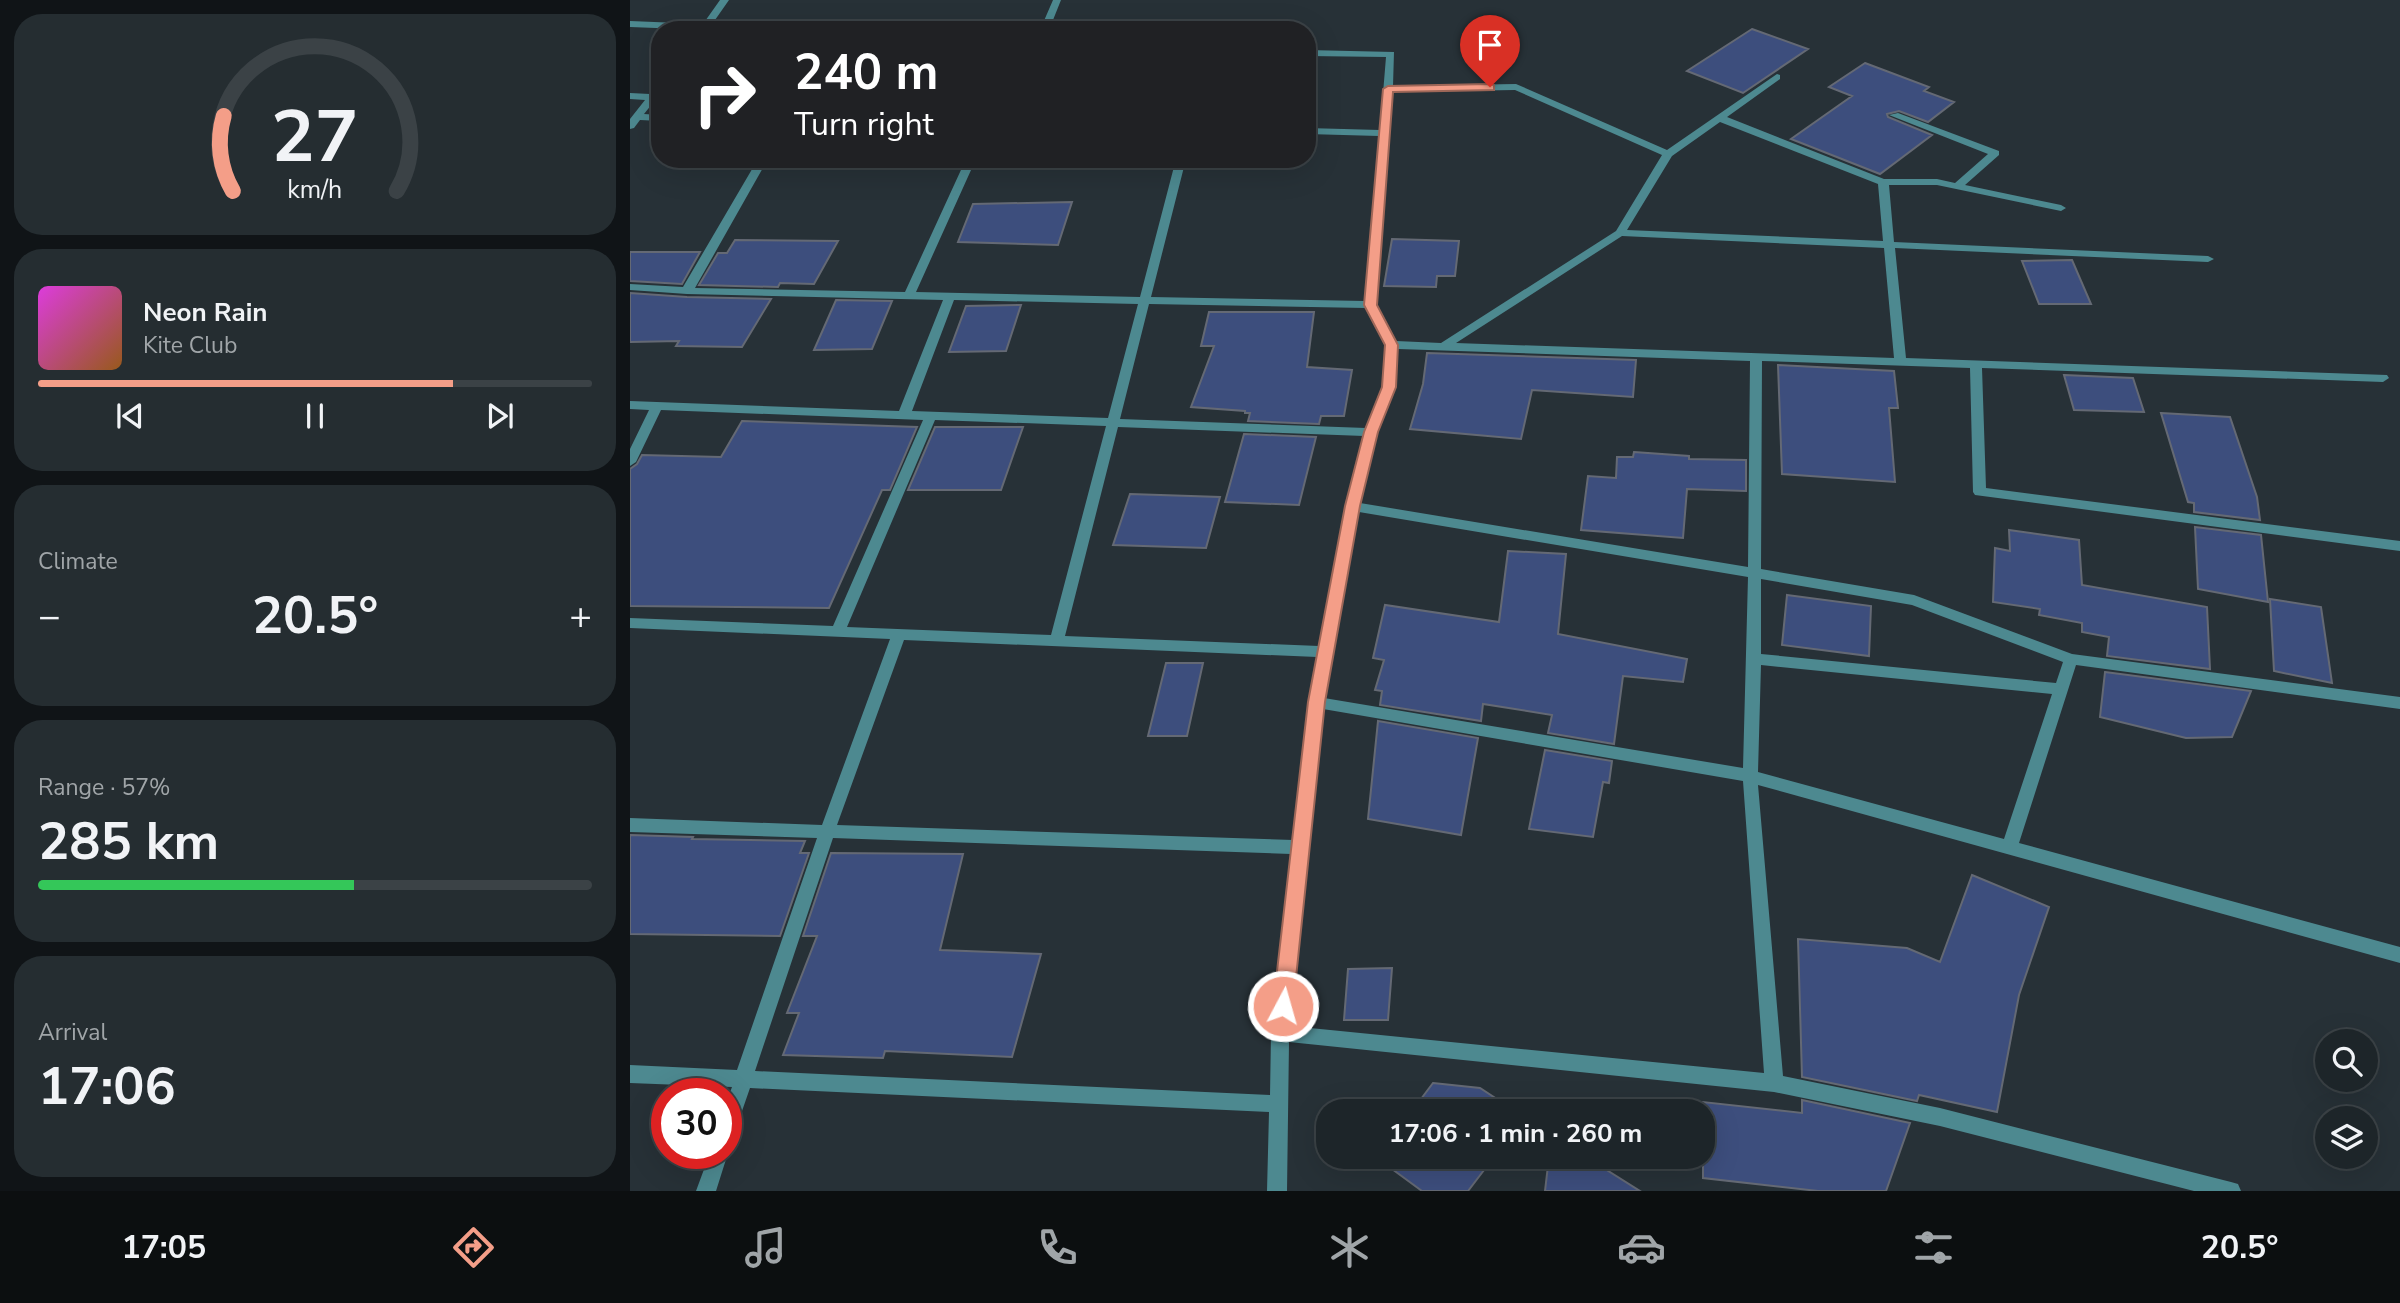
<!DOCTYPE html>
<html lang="en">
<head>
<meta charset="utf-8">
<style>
  :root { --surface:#1d2529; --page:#252d31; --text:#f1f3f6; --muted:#a0a5a8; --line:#3b4246; --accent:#f49e88 }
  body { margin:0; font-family:"Nunito Sans",sans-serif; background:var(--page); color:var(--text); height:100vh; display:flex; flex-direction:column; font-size:26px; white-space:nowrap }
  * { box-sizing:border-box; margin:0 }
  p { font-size:23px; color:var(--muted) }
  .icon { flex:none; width:38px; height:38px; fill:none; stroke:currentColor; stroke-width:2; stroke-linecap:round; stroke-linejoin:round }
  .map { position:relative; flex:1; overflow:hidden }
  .drawer { display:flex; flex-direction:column; gap:14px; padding:14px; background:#101417; width:630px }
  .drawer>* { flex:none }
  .guide { position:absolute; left:21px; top:21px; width:665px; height:147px; border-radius:28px; box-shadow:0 7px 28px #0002,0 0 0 2px var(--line); background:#202124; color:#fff; overflow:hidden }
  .tools { position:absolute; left:1685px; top:1029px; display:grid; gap:14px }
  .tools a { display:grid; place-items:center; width:63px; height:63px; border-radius:50%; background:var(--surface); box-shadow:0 7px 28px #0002,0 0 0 2px var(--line); font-size:35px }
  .speed { position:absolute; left:21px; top:1078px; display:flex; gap:14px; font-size:35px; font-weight:700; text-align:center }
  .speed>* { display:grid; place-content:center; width:91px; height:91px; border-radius:50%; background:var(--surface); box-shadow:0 7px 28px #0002,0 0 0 2px var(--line); line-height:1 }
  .speed .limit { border:10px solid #d22; background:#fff; color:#111 }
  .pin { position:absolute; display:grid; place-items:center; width:60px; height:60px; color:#fff; margin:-72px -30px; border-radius:50% 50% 50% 0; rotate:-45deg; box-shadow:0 0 7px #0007 }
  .pin .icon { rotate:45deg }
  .me { position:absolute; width:77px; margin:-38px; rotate:6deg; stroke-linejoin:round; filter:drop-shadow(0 0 5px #0008) }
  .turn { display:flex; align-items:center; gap:24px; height:147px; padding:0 28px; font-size:32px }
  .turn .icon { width:91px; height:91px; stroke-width:2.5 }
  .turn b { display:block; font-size:49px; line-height:60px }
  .big { font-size:52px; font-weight:700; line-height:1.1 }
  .drawer .widget { flex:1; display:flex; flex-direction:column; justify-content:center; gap:10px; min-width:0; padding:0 24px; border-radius:28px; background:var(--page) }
  .drawer .dial { align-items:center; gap:0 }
  .dial svg { height:182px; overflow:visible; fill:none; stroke:var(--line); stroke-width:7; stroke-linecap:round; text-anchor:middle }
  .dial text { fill:var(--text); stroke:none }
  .song { display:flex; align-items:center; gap:21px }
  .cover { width:84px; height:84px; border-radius:10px; background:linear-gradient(135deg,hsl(300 70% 55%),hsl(30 70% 35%)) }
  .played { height:7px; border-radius:4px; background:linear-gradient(90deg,var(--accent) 75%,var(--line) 75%) }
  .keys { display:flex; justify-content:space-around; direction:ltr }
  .heat { display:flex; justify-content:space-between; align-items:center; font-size:38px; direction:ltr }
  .charge { height:10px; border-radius:5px; background:linear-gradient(90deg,#34c759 57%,var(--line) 0) }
  .trip { position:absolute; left:686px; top:1099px; width:399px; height:70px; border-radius:28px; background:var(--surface); box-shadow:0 7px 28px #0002,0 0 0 2px var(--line); font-weight:700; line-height:70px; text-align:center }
  .dock { display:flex; height:112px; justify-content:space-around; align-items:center; background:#0c0f10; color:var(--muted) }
  .dock .icon { width:49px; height:49px }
  .dock .selected { color:var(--accent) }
  .dock b { font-size:32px; color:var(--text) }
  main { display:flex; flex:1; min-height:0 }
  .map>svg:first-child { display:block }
  .building { fill:#3d4e7d; stroke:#646974; stroke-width:2 }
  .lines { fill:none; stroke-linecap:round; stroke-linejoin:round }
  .minor { fill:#4d8990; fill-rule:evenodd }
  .route { fill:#f49e88; stroke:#9f6758; stroke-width:2 }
</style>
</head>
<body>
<main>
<section class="drawer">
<div class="widget dial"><svg viewBox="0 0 100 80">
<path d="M14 69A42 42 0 1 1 86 69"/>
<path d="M14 69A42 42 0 0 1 10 36" stroke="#f49e88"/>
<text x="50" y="56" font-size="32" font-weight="700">27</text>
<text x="50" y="72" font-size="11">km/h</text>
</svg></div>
<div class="widget">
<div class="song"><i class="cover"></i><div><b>Neon Rain</b><p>Kite Club</p></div></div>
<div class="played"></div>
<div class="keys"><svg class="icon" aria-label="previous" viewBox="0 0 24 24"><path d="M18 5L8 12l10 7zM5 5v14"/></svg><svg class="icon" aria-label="pause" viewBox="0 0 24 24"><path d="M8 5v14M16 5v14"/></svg><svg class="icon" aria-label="next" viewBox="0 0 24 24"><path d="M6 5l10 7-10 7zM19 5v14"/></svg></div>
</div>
<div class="widget"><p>Climate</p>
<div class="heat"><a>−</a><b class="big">20.5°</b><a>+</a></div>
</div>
<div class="widget"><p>Range · 57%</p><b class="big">285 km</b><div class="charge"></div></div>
<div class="widget"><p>Arrival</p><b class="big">17:06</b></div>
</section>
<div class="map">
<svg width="1770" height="1191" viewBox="0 0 1770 1191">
  <rect width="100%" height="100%" fill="#273137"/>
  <!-- building -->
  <path class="building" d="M1122,29L1178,49L1113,93L1057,71Z
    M1235,63L1299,87L1294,91L1324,102L1298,122L1269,111L1257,114L1258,117L1302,135L1250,174L1161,139L1222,96L1199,87Z
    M442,202L428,245L328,242L343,204Z
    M762,239L829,241L825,276H807L806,287L754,286Z
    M105,240L208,241L184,284L150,283L148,287L69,285L88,253H97Z
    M0,252H70L52,284L0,281Z
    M1442,260L1461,304H1409L1392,261Z
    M0,293L57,297L141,299L112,347L46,346L49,341L0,342Z
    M206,300L262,301L242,349L184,350Z
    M391,305L376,351L319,352L336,306Z
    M579,312H684L677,367L722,370L714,416H691L689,424L618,421L620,413H615V411L561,407L584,346H571Z
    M797,353L1006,360L1003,397L902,390L891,439L780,429L793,384Z
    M1148,365L1264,371L1268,408H1259L1265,482L1152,474Z
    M1434,375L1503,378L1514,412L1444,410Z
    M1531,413L1600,417L1627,497L1630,520L1564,512V503L1558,502Z
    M112,421L287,427L260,490H252L199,608L0,606V469L7,464L12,455L91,457Z
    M305,427H393L371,490H278Z
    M614,434L686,437L669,505L595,502Z
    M1004,452L1059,456V459L1116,460V491L1057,489L1053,538L951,530L958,476L986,478L987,457H1003Z
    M500,494L590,497L576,548L483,545Z
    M1565,527L1631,535L1638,602L1568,589Z
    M1379,530L1449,540L1452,585L1577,607L1580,669L1477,656L1479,637L1452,632V623L1409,615L1410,609L1363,602L1365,548L1380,551Z
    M878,551L936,554L928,634L1057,659L1053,682L993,676L984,744L918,733L922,715L853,704L851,721L750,705L752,691L745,690L754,660L743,658L755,605L869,622Z
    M1157,595L1241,606L1239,656L1152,645Z
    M1640,599L1691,607L1702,683L1644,671Z
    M536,663H573L557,736H518Z
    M1475,672L1621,691L1602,737L1556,738L1470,717Z
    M748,721L848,738L831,835L738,819Z
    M915,750L982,761L979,783L973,782L963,837L899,829Z
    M0,835L63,837L62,839L175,841L170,853H179L150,936L0,934Z
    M201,853L333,854L310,950L411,954L382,1057L255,1051L253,1058L153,1055L169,1013H157L187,936H173Z
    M1342,875L1419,907L1389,995L1367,1112L1289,1095L1287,1101L1172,1077L1168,939L1277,948L1310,962Z
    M762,968L758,1020H714L718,969Z
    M803,1083L850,1088L885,1111H782Z
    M1172,1100L1280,1123L1256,1191H1188L1073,1178V1102L1172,1113Z
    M864,1157L838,1191H792L747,1158Z
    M919,1157H956L1010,1191H915Z"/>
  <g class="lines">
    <!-- minor -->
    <path class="minor" d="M90,0H99L78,30L0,27V21L73,24Z
      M423,0H431L419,30H410Z
      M677,50L764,52L763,86L886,84L1037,150L1147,74L1150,75V79L1097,117L1254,179H1307L1325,183L1358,154L1259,115L1268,113L1369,151V155L1335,185L1431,205L1436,208L1431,211L1307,185H1259L1264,242L1578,256L1584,259L1578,262L1265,248L1276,358L1757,375L1759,378L1753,382L1352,368L1356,488L1770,541V551L1345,495L1343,492L1340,368L1132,361L1131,569L1284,595L1442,654L1770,697V709L1446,665L1389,843L1770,947V963L1128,785L1153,1076L1310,1108L1601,1182L1608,1184L1611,1191H1564L1310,1126L1144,1092L659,1042L657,1191H637L639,1112L120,1088L103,1137L96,1140V1103L102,1087L0,1083V1065L107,1070L187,838L0,832V818L192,825L260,639L0,628V618L203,626L293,420L31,410L6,462L0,466V449L19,410L0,409V401L269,411L313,300L57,294L0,290V284L53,287L128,159H138L65,288L275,292L336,159H346L286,292L510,297L546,159H556L521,297L735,301L749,136L677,134V128L750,130L756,57L677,56ZM885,90L1032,155L986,231L811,343L766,341L746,305L763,92ZM1090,122L1248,184L1253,241L997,230L1042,156ZM992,236L1254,248L1264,358L826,343ZM324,300L508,304L478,418L282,411ZM519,304L736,308L756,345L753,387L736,428L490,419ZM768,349L1120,361L1118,567L730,503L747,432L765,387ZM305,420L476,426L421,635L217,627ZM488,427L734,436L716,506L689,646L435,636ZM729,512L1118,577L1113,768L694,698ZM1131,579L1282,605L1433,662L1426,683L1131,654ZM274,640L687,657L679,702L663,840L207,825ZM1131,665L1422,694L1374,839L1128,772ZM693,709L1113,781L1134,1073L660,1026ZM203,838L661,854L641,1033L640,1095L125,1071Z
      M30,84V94L14,114L30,115V121L10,120L4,128L0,129V119L15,100L0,99V93L20,94Z
      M96,1148L98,1153L86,1191H66L80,1153H96Z"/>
  </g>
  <!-- route -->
  <path class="route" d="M860,84L864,85V90L763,92L747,305L768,345L766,387L748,432L730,506L695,702L663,1006L660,1013L653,1015L646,1013L643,1006L678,702L715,506L734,432L752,387L755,345L734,305L753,89L758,86Z"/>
</svg>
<div class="tools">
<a><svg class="icon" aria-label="search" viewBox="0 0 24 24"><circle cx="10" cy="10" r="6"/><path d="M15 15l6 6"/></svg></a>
<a><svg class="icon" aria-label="layers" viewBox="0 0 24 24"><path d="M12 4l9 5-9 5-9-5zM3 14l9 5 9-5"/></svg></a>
</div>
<div class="speed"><div class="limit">30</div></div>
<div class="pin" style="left:860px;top:87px;background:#d93025"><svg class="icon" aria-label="arrive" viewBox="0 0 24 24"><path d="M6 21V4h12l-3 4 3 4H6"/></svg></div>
<svg class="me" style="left:653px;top:1006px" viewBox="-20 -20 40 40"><circle r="17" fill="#f49e88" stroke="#fff" stroke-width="3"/><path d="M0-11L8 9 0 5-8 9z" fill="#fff"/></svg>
<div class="trip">17:06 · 1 min · 260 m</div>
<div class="guide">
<div class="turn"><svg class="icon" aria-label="right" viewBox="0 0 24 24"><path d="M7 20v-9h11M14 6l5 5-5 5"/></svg><div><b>240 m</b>Turn right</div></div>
</div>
</div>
</main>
<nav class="dock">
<b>17:05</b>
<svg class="icon selected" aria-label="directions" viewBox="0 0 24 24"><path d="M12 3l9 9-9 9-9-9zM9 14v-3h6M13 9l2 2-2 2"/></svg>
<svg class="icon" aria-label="music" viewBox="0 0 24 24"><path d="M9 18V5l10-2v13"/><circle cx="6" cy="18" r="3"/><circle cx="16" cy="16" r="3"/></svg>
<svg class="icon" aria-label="phone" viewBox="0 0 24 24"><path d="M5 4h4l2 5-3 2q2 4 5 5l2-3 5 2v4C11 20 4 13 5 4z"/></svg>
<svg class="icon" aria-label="climate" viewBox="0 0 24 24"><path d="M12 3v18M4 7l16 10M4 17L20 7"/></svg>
<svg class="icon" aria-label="car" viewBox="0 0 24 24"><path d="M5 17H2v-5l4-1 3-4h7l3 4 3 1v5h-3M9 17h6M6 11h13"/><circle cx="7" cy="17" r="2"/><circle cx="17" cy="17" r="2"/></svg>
<svg class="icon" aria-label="filters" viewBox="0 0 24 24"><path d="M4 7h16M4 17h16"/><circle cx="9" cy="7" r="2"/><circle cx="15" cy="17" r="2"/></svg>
<b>20.5°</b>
</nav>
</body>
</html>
